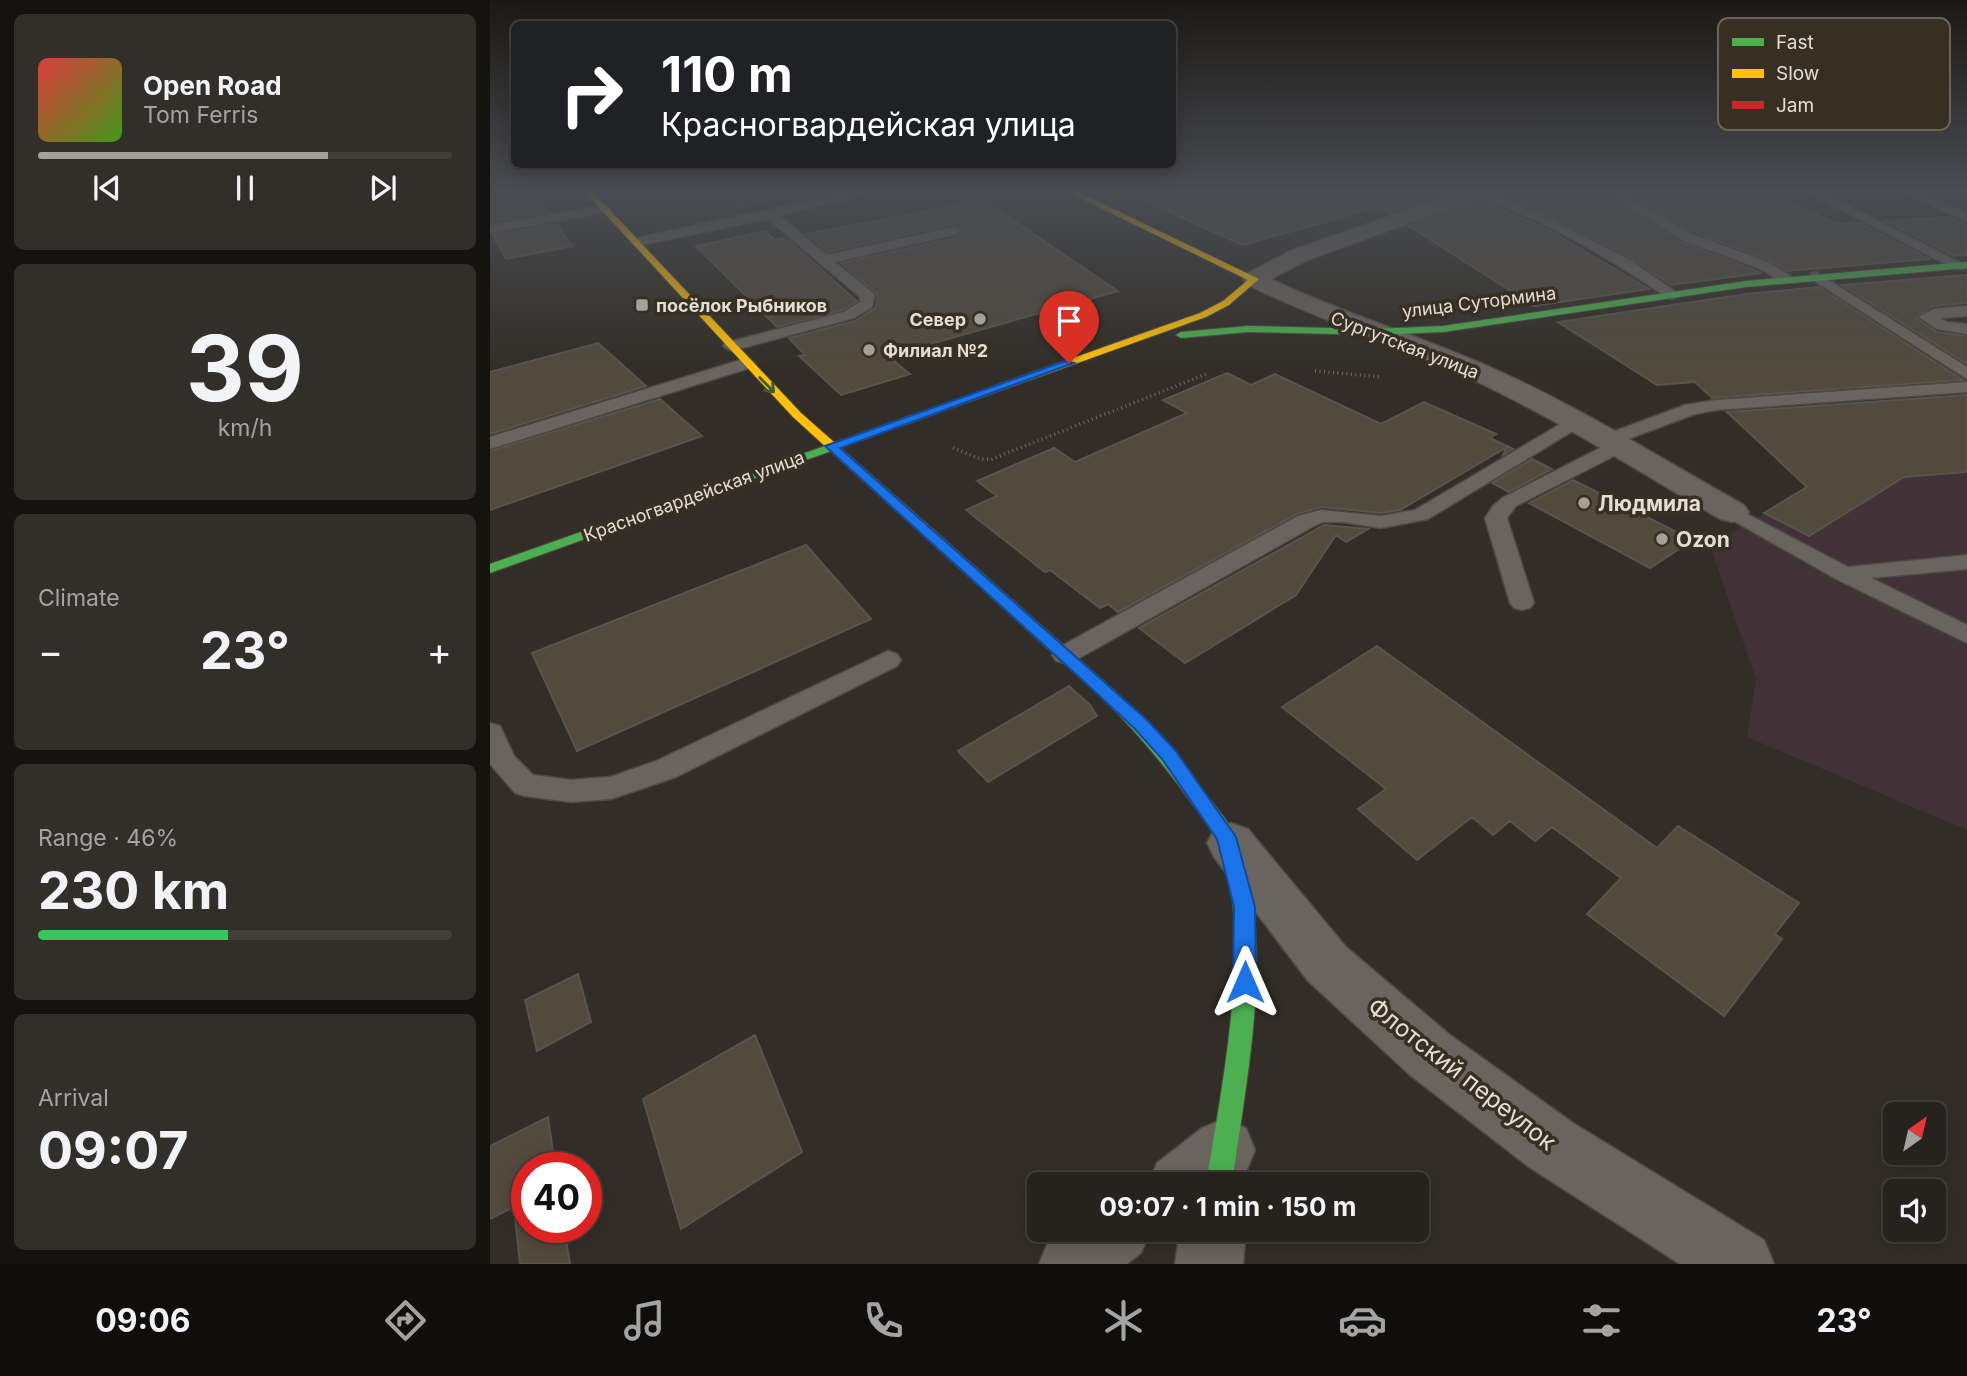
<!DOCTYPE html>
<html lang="en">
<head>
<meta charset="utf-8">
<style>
  :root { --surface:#26221d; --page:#322f2a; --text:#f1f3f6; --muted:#a4a4a4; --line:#423f3b; --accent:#a5a099 }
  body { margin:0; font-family:Inter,sans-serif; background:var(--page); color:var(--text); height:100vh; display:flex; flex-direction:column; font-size:26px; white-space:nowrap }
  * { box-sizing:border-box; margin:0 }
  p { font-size:23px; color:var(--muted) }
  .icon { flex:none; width:38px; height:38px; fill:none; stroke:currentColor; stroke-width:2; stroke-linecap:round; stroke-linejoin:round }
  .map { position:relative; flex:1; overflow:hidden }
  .side { display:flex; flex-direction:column; gap:14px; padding:14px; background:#151310; width:490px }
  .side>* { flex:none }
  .banner { position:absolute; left:21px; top:21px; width:665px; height:147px; border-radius:10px; box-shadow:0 4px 18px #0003,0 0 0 2px var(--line); background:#202124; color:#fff; overflow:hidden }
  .needle { width:46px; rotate:34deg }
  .fabs { position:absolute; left:1393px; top:1102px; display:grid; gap:14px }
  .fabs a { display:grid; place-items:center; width:63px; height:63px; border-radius:10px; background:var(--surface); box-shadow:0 4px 18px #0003,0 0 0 2px var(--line); font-size:35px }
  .speed { position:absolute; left:21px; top:1152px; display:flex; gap:14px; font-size:35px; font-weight:700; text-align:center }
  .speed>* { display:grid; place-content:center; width:91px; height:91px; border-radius:50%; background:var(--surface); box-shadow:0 4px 18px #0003,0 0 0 2px var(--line); line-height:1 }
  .speed .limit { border:10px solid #d22; background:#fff; color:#111 }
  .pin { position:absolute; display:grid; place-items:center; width:60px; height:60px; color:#fff; margin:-72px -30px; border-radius:50% 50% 50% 0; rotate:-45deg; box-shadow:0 0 7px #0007 }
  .pin .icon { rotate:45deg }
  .me { position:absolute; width:77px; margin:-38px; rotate:0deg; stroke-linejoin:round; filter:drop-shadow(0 0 5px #0008) }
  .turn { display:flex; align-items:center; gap:24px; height:147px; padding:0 35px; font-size:32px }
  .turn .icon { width:91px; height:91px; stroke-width:2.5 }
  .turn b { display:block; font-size:49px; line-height:60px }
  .big { font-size:52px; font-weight:700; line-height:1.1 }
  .side .widget { flex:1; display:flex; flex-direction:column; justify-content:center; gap:10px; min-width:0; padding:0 24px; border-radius:10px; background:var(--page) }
  .side .dial { align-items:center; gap:0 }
  .dial b { font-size:91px; line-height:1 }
  .song { display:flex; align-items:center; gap:21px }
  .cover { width:84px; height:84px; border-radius:10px; background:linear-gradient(135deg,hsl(0 70% 55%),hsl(100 70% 35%)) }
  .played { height:7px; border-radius:4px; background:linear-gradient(90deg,var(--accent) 70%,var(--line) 70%) }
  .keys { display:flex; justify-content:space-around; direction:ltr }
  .heat { display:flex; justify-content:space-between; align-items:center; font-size:38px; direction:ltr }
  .charge { height:10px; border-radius:5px; background:linear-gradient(90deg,#34c759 46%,var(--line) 0) }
  .trip { position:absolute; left:537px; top:1172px; width:402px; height:70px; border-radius:10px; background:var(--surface); box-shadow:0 4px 18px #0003,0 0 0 2px var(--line); font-weight:700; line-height:70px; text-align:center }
  .dock { display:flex; height:112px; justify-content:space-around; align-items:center; background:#0f0e0c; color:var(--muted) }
  .dock .icon { width:49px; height:49px }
  .dock .selected { color:var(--accent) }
  .dock b { font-size:32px; color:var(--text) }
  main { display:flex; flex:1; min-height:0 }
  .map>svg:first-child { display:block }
  .industrial { fill:#423137 }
  .green { fill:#354a32 }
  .building { fill:#514a3d; stroke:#58544e; stroke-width:2 }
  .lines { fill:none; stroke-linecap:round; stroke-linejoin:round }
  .lane-casing { stroke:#4d4944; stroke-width:3 }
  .street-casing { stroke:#4d4944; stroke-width:3 }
  .fast-casing { stroke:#4d4944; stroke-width:2 }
  .slow-casing { stroke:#4d4944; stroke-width:2 }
  .jam-casing { stroke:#4d4944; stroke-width:2 }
  .path { stroke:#6f6a64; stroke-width:3.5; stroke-dasharray:1 3.5; stroke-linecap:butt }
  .lane { fill:#6a645e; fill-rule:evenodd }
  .street { fill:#6a645e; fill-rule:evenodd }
  .fast { fill:#4caf50; fill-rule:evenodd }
  .slow { fill:#ffc107; fill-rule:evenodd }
  .jam { fill:#c62828; fill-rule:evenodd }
  .oneway { stroke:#3e5c32 }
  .route { fill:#1a73e8; stroke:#114b97; stroke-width:2 }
  .poi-dot { fill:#a5a099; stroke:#372f22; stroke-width:2.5 }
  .labels { text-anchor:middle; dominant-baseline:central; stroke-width:7; stroke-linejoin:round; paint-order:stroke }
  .far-street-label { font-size:18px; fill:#e3ded6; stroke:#372f22 }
  .far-poi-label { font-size:18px; font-weight:bold; fill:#e3ded6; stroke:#372f22; text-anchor:start }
  .poi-label { font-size:21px; font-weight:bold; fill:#e3ded6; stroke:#372f22; text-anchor:start }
  .near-street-label { font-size:24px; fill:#e3ded6; stroke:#372f22 }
  .key { fill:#372f22; stroke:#6b6458; stroke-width:2 }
  .key-label { font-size:19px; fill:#e3ded6 }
</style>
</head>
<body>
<main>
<section class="side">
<div class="widget">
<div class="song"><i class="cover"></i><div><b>Open Road</b><p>Tom Ferris</p></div></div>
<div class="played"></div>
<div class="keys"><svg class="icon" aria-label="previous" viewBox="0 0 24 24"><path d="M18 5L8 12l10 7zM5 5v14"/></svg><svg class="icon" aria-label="pause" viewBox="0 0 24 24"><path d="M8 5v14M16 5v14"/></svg><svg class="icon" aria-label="next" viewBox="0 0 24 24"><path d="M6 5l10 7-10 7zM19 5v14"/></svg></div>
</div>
<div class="widget dial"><b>39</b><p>km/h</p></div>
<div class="widget"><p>Climate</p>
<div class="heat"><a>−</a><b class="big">23°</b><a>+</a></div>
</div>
<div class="widget"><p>Range · 46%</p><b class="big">230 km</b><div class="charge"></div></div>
<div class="widget"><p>Arrival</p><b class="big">09:07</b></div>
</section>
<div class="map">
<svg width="1477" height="1264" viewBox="0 0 1477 1264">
  <rect width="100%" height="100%" fill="#322e27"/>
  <!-- industrial -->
  <path class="industrial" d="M1477,472V830L1257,737L1266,679L1220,546L1318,487L1315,485Z"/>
  <!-- green -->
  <path class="green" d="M265,191H323L326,193L244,209L230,197Z"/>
  <!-- building -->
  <path class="building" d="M0,191H45L59,212L0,222Z
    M634,191H964L899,213L890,207L752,245Z
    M1002,191H1112L1191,242L1272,273L1181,285L1141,258L1021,197Z
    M1133,191H1280L1346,224L1370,223L1439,259L1297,271L1279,260L1203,232Z
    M493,200L628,291L398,356L420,374L351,395L309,356L315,355L299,338L365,321L385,308L388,297L385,292L351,263L465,238L472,230L463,224L338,252L316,234Z
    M989,200L1057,229L1159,289L1044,306L919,226Z
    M1459,217L1477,225V255L1464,256L1395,221Z
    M67,224L82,246L16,259L3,235Z
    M275,231L285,240L296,238L367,301L353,310L287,327L206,246Z
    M1477,275V303L1443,306L1426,318L1447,332L1477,336V364L1352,285Z
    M1329,287L1473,380L1222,398L1205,382L1167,385L1068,322L1256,294Z
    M108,343L156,386L0,434V372Z
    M737,373L761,385L785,374L891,424L934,402L1006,434L1000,438L1023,449L1013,455L1017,447L910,510L891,513L831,507L807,514L628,612L618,604L610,608L560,570L555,572L476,510L507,496L487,481L564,448L585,462L697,413L673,400Z
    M1477,395V472L1414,477L1319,536L1274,513L1317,487L1237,412Z
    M170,399L212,436L0,510V451Z
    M1042,459L1062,469L1019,492L1002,483Z
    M1083,480L1203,540L1160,568L1039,503Z
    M834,525L878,529L856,542L846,535L806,595L695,663L649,628Z
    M316,545L381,619L87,751L42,653Z
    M887,646L1167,848L1188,826L1309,903L1285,934L1292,939L1234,1016L1097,914L1131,878L1062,827L1045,841L1020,821L1003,835L982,817L927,860L868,809L896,789L792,707Z
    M579,686L600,705L607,716L498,782L468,751Z
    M88,974L101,1022L47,1051L35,1000Z
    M265,1035L312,1152L191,1229L153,1099Z
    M58,1117L65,1167H37V1227H74L80,1264H30L24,1207L0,1219V1146Z"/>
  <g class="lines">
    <!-- lane casing -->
    <g class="lane-casing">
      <path id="lane" d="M367,191L375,194L290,216L337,255L464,227L470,231L464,235L345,262L383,293L385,296L382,307L364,318L241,351L233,346L235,343L354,312L370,302V297L278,219L146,246L139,242L146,238Z
        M980,191H993L1020,199L1140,260L1190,295L1183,299L1178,298C1117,257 1051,217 981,195Z
        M1114,191H1128L1202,234L1278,262L1305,279L1303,282H1293L1268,268L1192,240Z
        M1315,191H1330L1477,266L1475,269H1465Z
        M1411,191H1427L1477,213V222Z
        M114,205L120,209L118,212L0,233V225Z
        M1326,272L1477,367V379L1321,279V273Z
        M1477,306V316L1450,318L1457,322L1477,324V334L1447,329L1429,317L1443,309Z
        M257,358L265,363L263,367L0,449V437Z
        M1477,382V392L1226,410L1205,414L1130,442L1137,447L1134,451L1026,506L1017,518L1044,603L1040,608L1032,610L1024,608L1020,603L995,518L1003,506L1012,498L1114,446L1106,441L1109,437L1195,405L1226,400Z
        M1084,416L1091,418L1093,422L1091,426L938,519L891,528L852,522H833L824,526L584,661L575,663L566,661L562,655L566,649L808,516L831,510L891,516L925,510Z
        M1242,506L1358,567L1477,555V569L1381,578L1477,625V643L1346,579L1235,516L1231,512L1235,508Z
        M398,651L407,654L411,660L407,666L186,777L121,799L81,802L35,796L25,793L0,764V723L10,726L24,756L43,775L81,780L120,777L166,761Z"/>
    </g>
    <!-- street casing -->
    <g class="street-casing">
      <path id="street" d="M972,191H998L996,195L818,260L781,279C852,313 928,335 1000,367C1088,406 1170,458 1254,505L1259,512L1254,519L1242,522L1230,519C1148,471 1067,419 981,379C907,345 829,320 756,284L753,279L756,274L802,250Z
        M741,823L758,829L856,947L960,1035L1083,1123L1274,1240L1284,1264H1190L1039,1167L920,1075L818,981L724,857L717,843L724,829Z
        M734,1119L756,1128L765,1150L756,1172L740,1185H657L667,1163L712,1128Z
        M573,1230H661L651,1253L637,1264H549L559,1240Z
        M690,1230H756L753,1264H685Z"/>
    </g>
    <!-- fast casing -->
    <g class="fast-casing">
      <path id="fast" d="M1477,262V268L1256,287L953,332L884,335L758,332L691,338L686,335L691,332L758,326L884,329L953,326L1256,281Z
        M505,386L509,387V391L0,573V564Z
        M619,689L625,691C660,724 690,760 719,798C729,811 740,823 746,838C787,943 756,1076 742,1185H716C730,1094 768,919 725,835C719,825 710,815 703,805C676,767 647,732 613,699L611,695L613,691Z"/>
    </g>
    <!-- slow casing -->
    <g class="slow-casing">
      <path id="slow" d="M94,191H102L311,413L446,532L448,535L446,538H436L303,417Z
        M576,191H586L769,279L739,305L716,317L509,391H501V387L710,313L733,301L758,280Z"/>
    </g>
    <!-- jam casing -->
    <g class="jam-casing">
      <path id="jam" d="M441,531L446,532L625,691L627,695L625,699H613L436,538L434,535L436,532Z"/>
    </g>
    <!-- path -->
    <path class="path" d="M825,371L892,377
      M463,448L491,459H502L719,373"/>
    <!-- lane -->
    <use href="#lane" class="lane"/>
    <!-- street -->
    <use href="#street" class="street"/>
    <!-- fast -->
    <use href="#fast" class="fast"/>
    <!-- slow -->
    <use href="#slow" class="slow"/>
    <!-- jam -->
    <use href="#jam" class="jam"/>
  </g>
  <!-- one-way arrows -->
  <defs><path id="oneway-shaft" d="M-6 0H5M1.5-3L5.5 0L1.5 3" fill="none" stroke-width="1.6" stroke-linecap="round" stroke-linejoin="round" transform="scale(1.75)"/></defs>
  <use class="oneway" href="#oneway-shaft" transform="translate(277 385) rotate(46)"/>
  <!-- sky -->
  <linearGradient id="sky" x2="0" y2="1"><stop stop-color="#1c1915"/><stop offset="0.52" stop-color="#494c52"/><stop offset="1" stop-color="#494c52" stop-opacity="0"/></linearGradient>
  <rect width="1477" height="368" fill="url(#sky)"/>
  <!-- route -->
  <path class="route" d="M575,361L584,363L350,448L656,719L685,750L746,837L765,907L766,982L763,989L755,992L747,989L743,982L744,907L727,839L672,759L644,728L588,676L335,446Z"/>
  <!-- markers -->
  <g class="poi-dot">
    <rect x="145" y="298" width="14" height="14" rx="3.5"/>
    <circle cx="490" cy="319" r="7"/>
    <circle cx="379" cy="350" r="7"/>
    <circle cx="1094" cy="503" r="7"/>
    <circle cx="1172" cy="539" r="7"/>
  </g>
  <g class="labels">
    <!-- far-street labels -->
    <g class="far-street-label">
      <text transform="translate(989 302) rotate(-7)">улица Сутормина</text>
      <text transform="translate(915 345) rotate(21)">Сургутская улица</text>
      <text transform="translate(204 496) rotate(-20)">Красногвардейская улица</text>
    </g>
    <!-- far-poi labels -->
    <g class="far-poi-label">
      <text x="166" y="305">посёлок Рыбников</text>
      <text x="476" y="319" text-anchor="end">Север</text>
      <text x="393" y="350">Филиал №2</text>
    </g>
    <!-- poi labels -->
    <g class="poi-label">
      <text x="1108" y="503">Людмила</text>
      <text x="1186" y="539">Ozon</text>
    </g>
    <!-- near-street labels -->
    <g class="near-street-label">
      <text transform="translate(972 1074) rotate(38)">Флотский переулок</text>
    </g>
  </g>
  <!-- legend -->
  <rect x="1228" y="18" width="232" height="112" rx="10" class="key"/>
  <rect x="1242" y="38" width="32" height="8" fill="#4caf50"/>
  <rect x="1242" y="69" width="32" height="9" fill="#ffc107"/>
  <rect x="1242" y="101" width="32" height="8" fill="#c62828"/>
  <g class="key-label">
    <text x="1286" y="49">Fast</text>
    <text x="1286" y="80">Slow</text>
    <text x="1286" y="112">Jam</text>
  </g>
</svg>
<div class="fabs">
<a><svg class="needle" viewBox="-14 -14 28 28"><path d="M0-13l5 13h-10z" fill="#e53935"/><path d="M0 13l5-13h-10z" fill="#a4a4a4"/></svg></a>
<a><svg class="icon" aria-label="sound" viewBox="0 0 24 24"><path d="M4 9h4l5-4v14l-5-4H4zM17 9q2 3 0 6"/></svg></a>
</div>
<div class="speed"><div class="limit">40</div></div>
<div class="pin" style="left:579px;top:363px;background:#d93025"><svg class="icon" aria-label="arrive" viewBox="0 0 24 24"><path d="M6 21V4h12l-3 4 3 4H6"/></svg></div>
<svg class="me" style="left:755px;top:982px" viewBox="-20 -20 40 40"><path d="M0-17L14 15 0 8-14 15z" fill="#1a73e8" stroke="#fff" stroke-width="4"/></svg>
<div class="trip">09:07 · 1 min · 150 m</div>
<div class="banner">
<div class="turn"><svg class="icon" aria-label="right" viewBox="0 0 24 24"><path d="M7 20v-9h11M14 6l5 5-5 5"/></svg><div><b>110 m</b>Красногвардейская улица</div></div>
</div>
</div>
</main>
<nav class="dock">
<b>09:06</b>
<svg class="icon selected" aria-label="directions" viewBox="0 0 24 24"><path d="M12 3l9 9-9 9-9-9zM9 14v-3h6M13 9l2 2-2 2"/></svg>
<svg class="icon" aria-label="music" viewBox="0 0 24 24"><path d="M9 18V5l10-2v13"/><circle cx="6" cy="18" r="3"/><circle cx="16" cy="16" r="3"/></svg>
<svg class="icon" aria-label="phone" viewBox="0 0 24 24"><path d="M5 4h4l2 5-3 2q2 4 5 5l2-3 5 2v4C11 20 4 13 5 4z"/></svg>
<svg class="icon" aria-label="climate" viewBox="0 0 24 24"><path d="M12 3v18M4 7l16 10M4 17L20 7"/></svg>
<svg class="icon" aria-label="car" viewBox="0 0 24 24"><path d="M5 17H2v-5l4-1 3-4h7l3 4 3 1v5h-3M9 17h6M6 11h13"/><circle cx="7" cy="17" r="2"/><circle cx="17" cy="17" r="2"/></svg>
<svg class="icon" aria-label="filters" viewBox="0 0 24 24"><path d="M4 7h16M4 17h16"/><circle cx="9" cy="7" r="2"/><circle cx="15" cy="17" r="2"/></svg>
<b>23°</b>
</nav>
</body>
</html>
